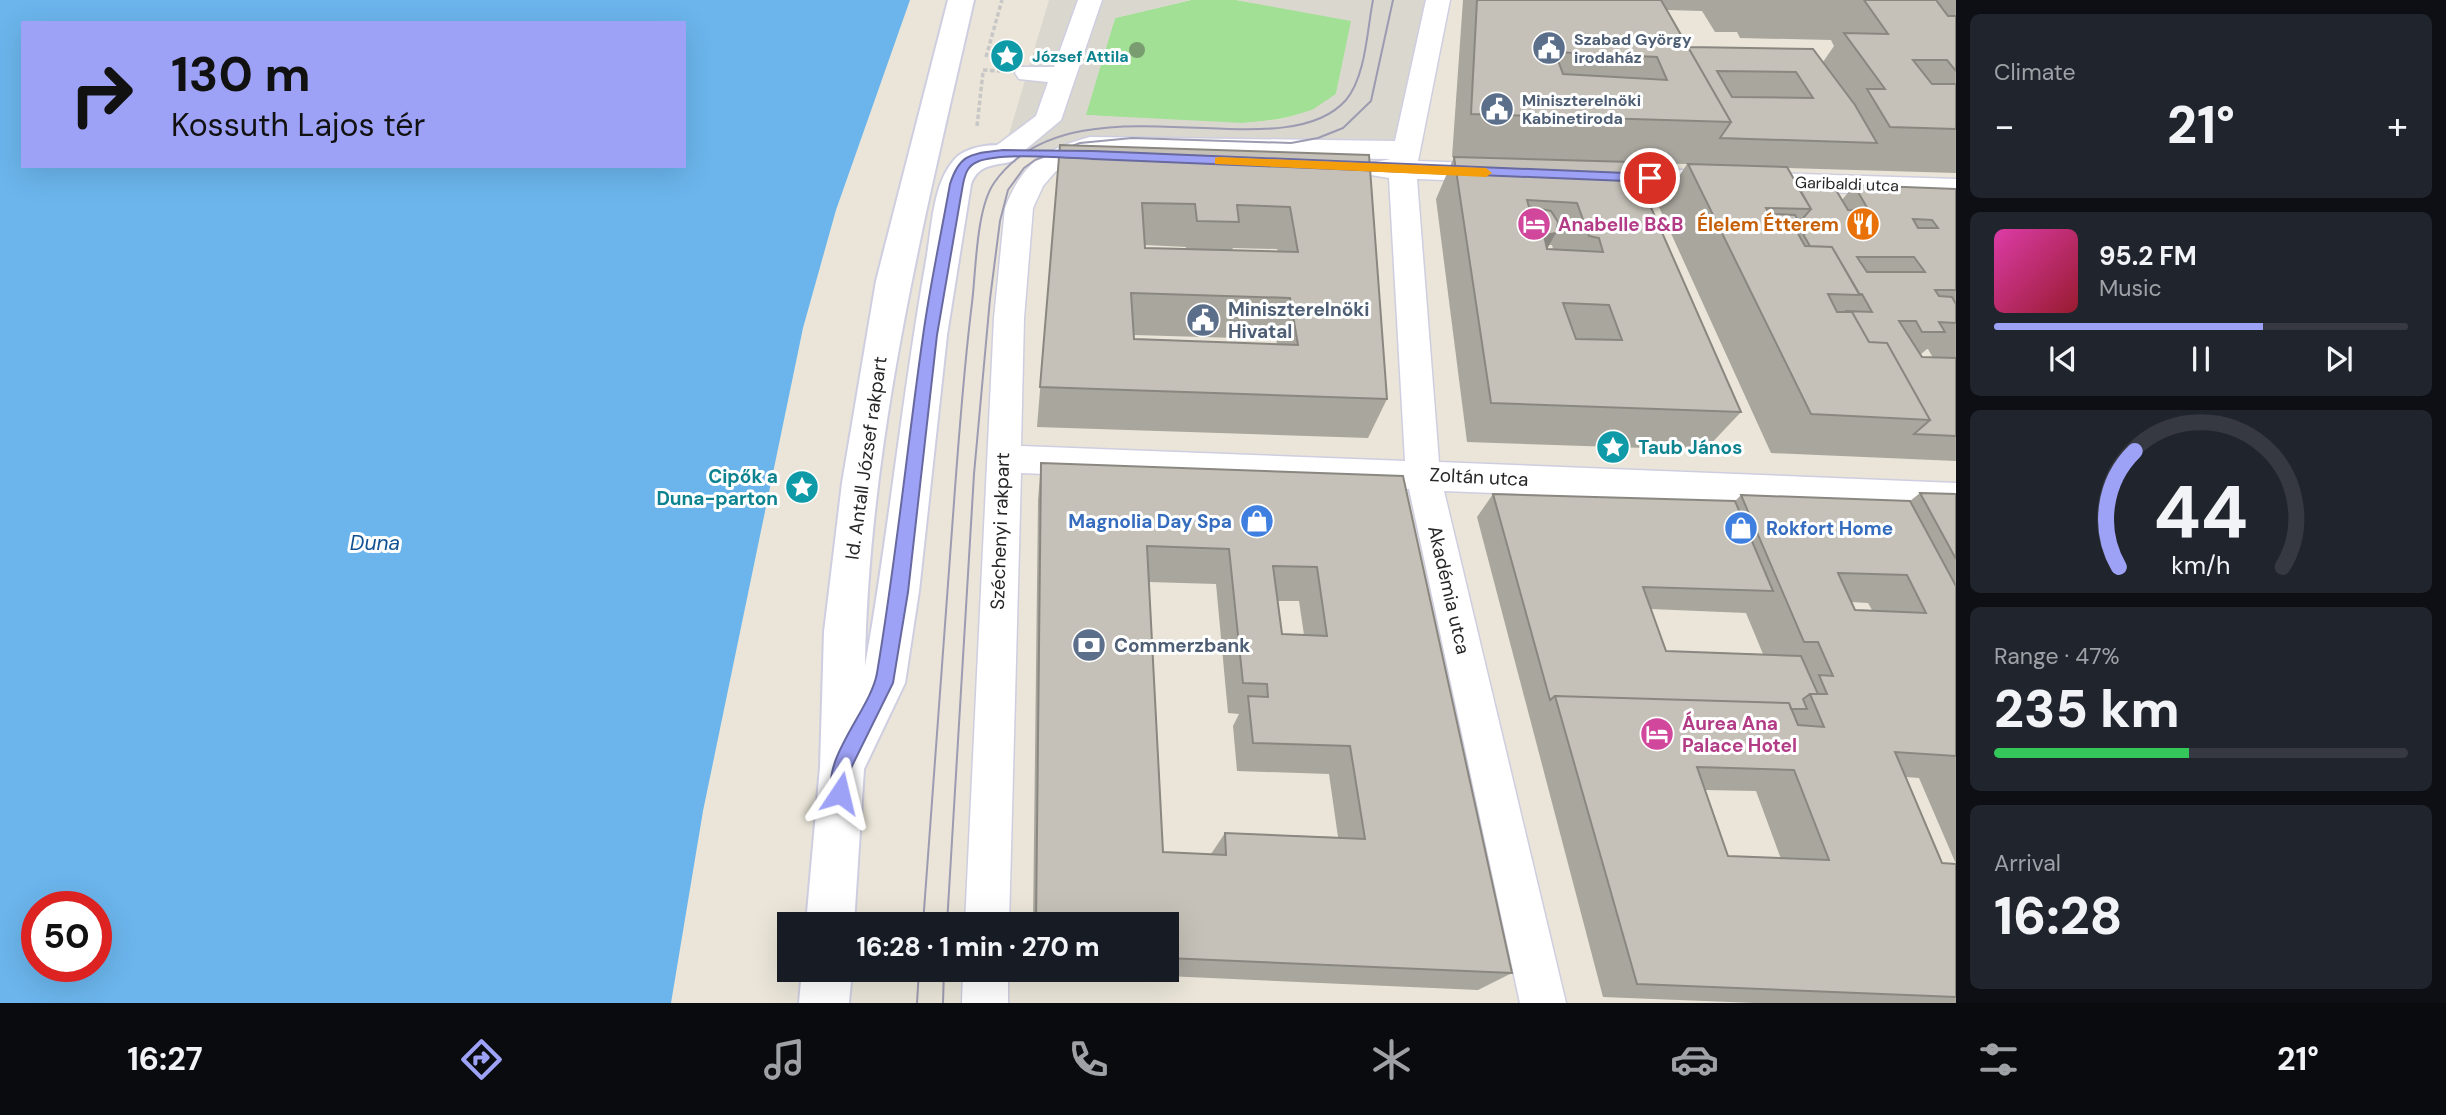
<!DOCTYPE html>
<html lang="en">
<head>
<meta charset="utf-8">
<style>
  :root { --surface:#171b24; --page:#20242c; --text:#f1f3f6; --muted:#9ea1a6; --line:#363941; --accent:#9ea2f6 }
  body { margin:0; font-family:"DM Sans",sans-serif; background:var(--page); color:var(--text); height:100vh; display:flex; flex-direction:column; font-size:26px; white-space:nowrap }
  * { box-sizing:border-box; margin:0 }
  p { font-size:23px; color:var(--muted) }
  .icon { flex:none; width:38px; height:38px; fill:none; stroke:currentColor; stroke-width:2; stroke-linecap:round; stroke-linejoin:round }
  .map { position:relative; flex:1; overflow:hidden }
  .sheet { display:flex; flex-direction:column; gap:14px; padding:14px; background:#0d0f14; width:490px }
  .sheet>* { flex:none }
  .guide { position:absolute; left:21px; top:21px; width:665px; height:147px; border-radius:0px; box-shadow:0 7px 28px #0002; background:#9ea2f6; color:#111; overflow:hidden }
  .speed { position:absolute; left:21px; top:891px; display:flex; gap:14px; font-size:35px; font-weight:700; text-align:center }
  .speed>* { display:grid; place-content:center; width:91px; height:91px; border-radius:50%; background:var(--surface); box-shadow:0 7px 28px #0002; line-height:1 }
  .speed .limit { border:10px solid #d22; background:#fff; color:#111 }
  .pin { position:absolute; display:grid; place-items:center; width:60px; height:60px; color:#fff; margin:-30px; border:4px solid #fff; border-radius:50%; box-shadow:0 2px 7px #0007 }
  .me { position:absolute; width:77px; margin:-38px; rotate:10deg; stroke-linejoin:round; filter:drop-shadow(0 0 5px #0008) }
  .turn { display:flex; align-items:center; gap:24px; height:147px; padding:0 35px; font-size:32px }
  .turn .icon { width:91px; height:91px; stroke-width:2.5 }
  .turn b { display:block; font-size:49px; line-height:60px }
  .big { font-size:52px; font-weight:800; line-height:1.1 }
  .sheet .widget { flex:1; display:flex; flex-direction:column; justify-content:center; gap:10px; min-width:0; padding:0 24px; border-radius:10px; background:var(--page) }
  .sheet .dial { align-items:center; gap:0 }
  .dial svg { height:182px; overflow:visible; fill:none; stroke:var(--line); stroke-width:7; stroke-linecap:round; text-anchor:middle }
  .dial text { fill:var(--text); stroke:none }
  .song { display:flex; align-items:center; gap:21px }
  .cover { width:84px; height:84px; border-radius:10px; background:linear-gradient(135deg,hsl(320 70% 55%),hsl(350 70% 35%)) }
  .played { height:7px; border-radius:4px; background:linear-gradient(90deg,var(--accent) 65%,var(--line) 65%) }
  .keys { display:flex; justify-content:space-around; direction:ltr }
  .heat { display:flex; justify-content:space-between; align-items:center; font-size:38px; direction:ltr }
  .charge { height:10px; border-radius:5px; background:linear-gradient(90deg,#34c759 47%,var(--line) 0) }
  .trip { position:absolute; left:777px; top:912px; width:402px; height:70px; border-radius:0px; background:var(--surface); box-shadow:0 7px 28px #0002; font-weight:800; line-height:70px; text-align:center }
  .dock { display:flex; height:112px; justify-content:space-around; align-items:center; background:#090b0e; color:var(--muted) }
  .dock .icon { width:49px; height:49px }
  .dock .active { color:var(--accent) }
  .dock b { font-size:32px; color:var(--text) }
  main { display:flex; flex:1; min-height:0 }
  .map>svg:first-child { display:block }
  .green { fill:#a2e095 }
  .plaza { fill:#dad7cf }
  .water { fill:#6bb5ec; fill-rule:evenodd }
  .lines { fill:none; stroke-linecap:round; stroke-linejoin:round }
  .street-casing { stroke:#cecee0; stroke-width:3 }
  .secondary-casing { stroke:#cecee0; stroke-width:4 }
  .path { stroke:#c7c7c7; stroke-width:3.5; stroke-dasharray:4.5 2.5; stroke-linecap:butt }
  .street { fill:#fff; fill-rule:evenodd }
  .secondary { fill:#fff; fill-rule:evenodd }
  .tram { stroke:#9c9bb1; stroke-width:2 }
  .tree { fill:#799c70 }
  .wall { fill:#a9a69e; fill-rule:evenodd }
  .shaded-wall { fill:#8a8781 }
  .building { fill:#c5c1b8; stroke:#8a8781; stroke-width:2; fill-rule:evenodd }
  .route { fill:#9ea2f6; stroke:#6769a0; stroke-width:2 }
  .slow { fill:#f59e0b }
  .labels { text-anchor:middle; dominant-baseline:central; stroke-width:6; stroke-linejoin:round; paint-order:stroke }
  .far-service-label { font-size:16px; font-weight:bold; fill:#4e5e75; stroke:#fff; text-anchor:start }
  .far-culture-label { font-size:16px; font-weight:bold; fill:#0d838f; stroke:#fff; text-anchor:start }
  .far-street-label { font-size:16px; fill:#272727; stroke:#fff }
  .hotel-label { font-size:19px; font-weight:bold; fill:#b23c85; stroke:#fff; text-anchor:start }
  .food-label { font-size:19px; font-weight:bold; fill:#c56008; stroke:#fff; text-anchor:end }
  .service-label { font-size:19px; font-weight:bold; fill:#4e5e75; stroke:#fff; text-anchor:start }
  .culture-label { font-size:19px; font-weight:bold; fill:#0d838f; stroke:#fff; text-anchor:start }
  .street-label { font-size:19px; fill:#272727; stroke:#fff }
  .shop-label { font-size:19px; font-weight:bold; fill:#366cbe; stroke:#fff; text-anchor:end }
  .water-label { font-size:21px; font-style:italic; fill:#0f5193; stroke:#fff }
</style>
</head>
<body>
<main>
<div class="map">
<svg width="1956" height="1003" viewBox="0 0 1956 1003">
  <rect width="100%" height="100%" fill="#eae5d8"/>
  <!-- green -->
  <path class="green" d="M1191,0H1236L1352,20L1336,94C1328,100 1319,108 1309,111C1246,134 1153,119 1085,115L1115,18Z"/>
  <!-- plaza -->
  <path class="plaza" d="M1049,0H1191L1115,18L1086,115L1244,123L1282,119L1312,110L1336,94L1351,21L1236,0H1438L1408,150L1003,154Z"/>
  <!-- water -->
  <path class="water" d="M0,0H910L836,210L803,328L703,811L671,1003H0ZM23,23H684V166H23ZM37,906H96V966H37Z"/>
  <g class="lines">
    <!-- street casing -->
    <g class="street-casing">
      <path id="street" d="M1078,0H1102L1061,120L1013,160L1003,163L993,160L989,154L993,148L1036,116L1048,82L1019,79L1015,73L1019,67H1054Z
        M1426,0H1450L1418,161L1496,164L1506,167L1510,173L1506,179L1496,182L1417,179L1439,462L1956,483V511L1444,491L1566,1003H1520L1409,489L1021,473L1009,924H965L994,318L1005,208C1023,162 1043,150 1090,137L1395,141ZM1091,155L1391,159L1371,163L1367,169L1371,175L1389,178L1405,461L1021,446L1024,318L1033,208L1043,186L1055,172Z
        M1590,167L1956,179V197L1580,183L1576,176L1580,169Z
        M963,970H1008V1003H962Z"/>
    </g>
    <!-- secondary casing -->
    <g class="secondary-casing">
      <path id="secondary" d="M948,0H974C925,216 868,444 865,666C889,532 902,396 926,261C932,230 932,185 954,160C966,145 997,143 1014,147L1018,154L1014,161C995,166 979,163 971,184L947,335L919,591L905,683L864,769L854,924H806L820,767L824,632L842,483L876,281Z
        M802,970H852L849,1003H799Z"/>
    </g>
    <!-- path -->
    <path class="path" d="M986,57L1002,0
      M983,70L1000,71
      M977,126L983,72"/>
    <!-- street -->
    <use href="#street" class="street"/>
    <!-- secondary -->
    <use href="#secondary" class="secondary"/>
    <!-- tram -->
    <path class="tram" d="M923,924C932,797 942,670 951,543C957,463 962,383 972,303C976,271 976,209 994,183C1073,70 1281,174 1346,100C1366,76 1367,30 1373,0
      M947,924L974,474L990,299L1000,221L1008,190L1024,168L1035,160L1080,143L1132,138L1291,143L1318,138L1343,128L1371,101L1393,0
      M917,1003L919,970
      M943,1003L944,970"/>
  </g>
  <!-- trees -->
  <circle class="tree" cx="1137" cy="50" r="8"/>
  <!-- wall -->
  <path class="wall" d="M1463,0H1956V173L1787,168L1796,184L1842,200L1854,185L1956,189V461L1771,453L1659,207L1687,164L1631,163L1741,412L1705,450L1467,442L1436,199L1454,157H1452ZM1667,10L1702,11L1715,32H1737L1740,38L1831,40L1834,46L1823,62L1688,47ZM1549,245H1552L1553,249H1547ZM1927,349H1928L1933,358L1922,357L1920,355Z
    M1060,145L1369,155L1387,399L1368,438L1037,427ZM1145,245L1186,247V249L1145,248ZM1233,248L1277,249L1278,252L1232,250ZM1134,335L1276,339L1277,344L1134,339Z
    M1041,463L1403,476L1512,973L1478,990L1032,970H1167V924H1033L1038,500ZM1149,582L1216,584L1228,713L1239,714L1233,726L1237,771L1329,774L1338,837L1225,833L1211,854L1163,852ZM1278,601H1299L1304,635L1282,634Z
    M1920,493L1956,494V1003H1755L1603,997L1477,517L1493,494L1735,501L1741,495L1910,501ZM1851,602L1868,603L1872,610H1855ZM1651,609L1746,613L1763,654L1666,651ZM1906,777L1919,778L1956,864L1942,863ZM1705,790L1756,791L1781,859L1728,856Z"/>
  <!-- shaded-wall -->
  <path class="shaded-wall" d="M1556,233L1532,275L1544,235Z"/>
  <!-- building -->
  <path class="building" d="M1477,0H1661L1731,122L1471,114ZM1555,52L1657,57L1667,80L1563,74Z
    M1864,0H1936L1948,16H1956V71L1947,60H1913L1932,84H1956V129L1890,127L1867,89H1885L1844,33L1888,34Z
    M1688,47L1813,49L1855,105L1877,143L1720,138L1731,122ZM1717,71L1796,72L1813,98L1732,97Z
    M1060,145L1369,155L1387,399L1040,387ZM1142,203L1195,204L1197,221L1239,222L1237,205L1290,207L1298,252L1145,248ZM1131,293L1290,298L1298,345L1134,339Z
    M1454,157L1631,162L1741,412L1491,403ZM1527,200L1577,203L1589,236L1599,238L1603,252L1547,249L1544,235L1556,233L1558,222L1551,211L1529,207ZM1563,303L1609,305L1622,340L1576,339Z
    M1688,164L1787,167L1811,209L1766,208L1769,214L1795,215L1805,233L1797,232L1805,246L1832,247L1860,295L1828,294L1837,312H1852L1869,342L1887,343L1930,420L1811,414Z
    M1796,184L1833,185L1848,210L1869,211L1854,185L1956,189V290H1935L1939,296L1952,297L1956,304V323L1939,322L1945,332H1922L1916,321H1899L1922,357L1956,358V436L1914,434L1930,420L1887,343L1869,342L1852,312H1846V311L1872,312L1862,294H1859L1832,247L1810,246L1803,234L1805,233L1799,223L1811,209ZM1913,219L1932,220L1938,228H1918ZM1857,257H1914L1925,272H1867Z
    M1041,463L1403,476L1512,973L1167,958V924H1036ZM1147,546L1229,549L1243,683L1267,684L1268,697L1248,696L1253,743L1350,746L1365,839L1225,833L1226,855L1163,852ZM1273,566L1317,567L1327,636L1282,634Z
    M1920,493L1956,494V559Z
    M1493,494L1735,501L1773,591L1643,587L1666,651L1801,656L1818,694H1810L1803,699L1807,709H1791L1789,703L1555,696L1550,700Z
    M1741,495L1910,501L1956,586V756L1895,752L1942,863L1956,864V997L1637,984L1555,696L1789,703L1798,725L1824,727L1810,694H1827L1819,675L1833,676L1818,642H1804ZM1838,573L1907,575L1926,613L1855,610ZM1697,767L1794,770L1829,860L1728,856Z"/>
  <!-- route -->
  <path class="route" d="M1003,150L1093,151L1650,174L1656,178L1650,182L1093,159C1065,158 1000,152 977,162C967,166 965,175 963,184L937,335L908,592L893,683L851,768L847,800L840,802L834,800C817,762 871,710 877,673C896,561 907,448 923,336C930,285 941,235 950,184C960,152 973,154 1003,150Z"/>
  <!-- slow -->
  <path class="slow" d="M1219,157L1486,168L1492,173L1486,177L1215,164V158Z"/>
  <!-- icons -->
  <defs>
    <g id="civic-disc" transform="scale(1.75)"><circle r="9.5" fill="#5c6f8a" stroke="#fff"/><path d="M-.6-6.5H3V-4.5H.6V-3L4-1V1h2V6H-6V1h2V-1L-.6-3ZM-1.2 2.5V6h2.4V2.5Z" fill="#fff"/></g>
    <g id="sight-disc" transform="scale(1.75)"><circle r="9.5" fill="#0f9aa8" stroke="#fff"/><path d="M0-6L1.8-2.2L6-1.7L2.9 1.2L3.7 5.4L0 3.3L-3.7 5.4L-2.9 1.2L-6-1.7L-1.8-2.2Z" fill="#fff"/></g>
    <g id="hotel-disc" transform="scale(1.75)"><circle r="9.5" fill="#d1479c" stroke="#fff"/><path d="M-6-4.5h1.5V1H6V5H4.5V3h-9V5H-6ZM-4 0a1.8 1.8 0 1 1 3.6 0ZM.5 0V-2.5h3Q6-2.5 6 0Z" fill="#fff"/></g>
    <g id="restaurant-disc" transform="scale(1.75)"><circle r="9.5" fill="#e8710a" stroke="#fff"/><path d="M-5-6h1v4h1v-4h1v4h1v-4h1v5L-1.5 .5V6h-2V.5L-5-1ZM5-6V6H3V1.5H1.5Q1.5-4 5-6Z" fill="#fff"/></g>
    <g id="shop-disc" transform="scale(1.75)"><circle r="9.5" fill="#3f7fe0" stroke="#fff"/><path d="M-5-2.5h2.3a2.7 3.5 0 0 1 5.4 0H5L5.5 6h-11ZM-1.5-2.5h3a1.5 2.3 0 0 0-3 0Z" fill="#fff"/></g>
    <g id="bank-disc" transform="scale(1.75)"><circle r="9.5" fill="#5c6f8a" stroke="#fff"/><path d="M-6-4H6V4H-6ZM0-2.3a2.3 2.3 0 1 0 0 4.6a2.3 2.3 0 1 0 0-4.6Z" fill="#fff"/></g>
  </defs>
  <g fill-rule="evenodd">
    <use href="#civic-disc" x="1549" y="48"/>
    <use href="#sight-disc" x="1007" y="56"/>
    <use href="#civic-disc" x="1497" y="109"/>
    <use href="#hotel-disc" x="1534" y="224"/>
    <use href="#restaurant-disc" x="1863" y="224"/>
    <use href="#civic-disc" x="1203" y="320"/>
    <use href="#sight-disc" x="1613" y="447"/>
    <use href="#sight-disc" x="802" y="487"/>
    <use href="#shop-disc" x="1257" y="521"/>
    <use href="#shop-disc" x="1741" y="528"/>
    <use href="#bank-disc" x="1089" y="645"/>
    <use href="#hotel-disc" x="1657" y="734"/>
  </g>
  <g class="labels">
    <!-- far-service labels -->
    <g class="far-service-label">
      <text x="1574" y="39">Szabad György<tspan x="1574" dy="18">irodaház</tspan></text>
      <text x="1522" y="100">Miniszterelnöki<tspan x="1522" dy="18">Kabinetiroda</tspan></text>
    </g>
    <!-- far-culture labels -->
    <g class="far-culture-label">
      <text x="1032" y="56">József Attila</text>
    </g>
    <!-- far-street labels -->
    <g class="far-street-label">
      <text transform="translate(1847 184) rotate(2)">Garibaldi utca</text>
    </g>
    <!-- hotel labels -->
    <g class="hotel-label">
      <text x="1558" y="224">Anabelle B&amp;B</text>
      <text x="1682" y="723">Áurea Ana<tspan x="1682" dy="22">Palace Hotel</tspan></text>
    </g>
    <!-- food labels -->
    <g class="food-label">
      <text x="1839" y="224">Élelem Étterem</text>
    </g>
    <!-- service labels -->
    <g class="service-label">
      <text x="1228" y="309">Miniszterelnöki<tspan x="1228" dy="22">Hivatal</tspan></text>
      <text x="1114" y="645">Commerzbank</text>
    </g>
    <!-- culture labels -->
    <g class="culture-label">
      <text x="1638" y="447">Taub János</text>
      <text x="778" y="476" text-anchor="end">Cipők a<tspan x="778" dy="22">Duna-parton</tspan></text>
    </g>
    <!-- street labels -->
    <g class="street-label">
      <text transform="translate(866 458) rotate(-82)">Id. Antall József rakpart</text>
      <text transform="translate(1479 477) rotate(3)">Zoltán utca</text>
      <text transform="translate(1000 531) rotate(-88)">Széchenyi rakpart</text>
      <text transform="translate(1449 590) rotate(77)">Akadémia utca</text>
    </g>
    <!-- shop labels -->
    <g class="shop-label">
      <text x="1232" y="521">Magnolia Day Spa</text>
      <text x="1766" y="528" text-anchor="start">Rokfort Home</text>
    </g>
    <!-- water labels -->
    <g class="water-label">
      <text x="375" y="543">Duna</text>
    </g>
  </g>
</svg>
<div class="speed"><div class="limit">50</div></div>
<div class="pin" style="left:1650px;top:178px;background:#d93025"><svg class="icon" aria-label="arrive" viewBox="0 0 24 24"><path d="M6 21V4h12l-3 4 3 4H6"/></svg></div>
<svg class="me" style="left:840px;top:793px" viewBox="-20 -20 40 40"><path d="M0-17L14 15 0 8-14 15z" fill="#9ea2f6" stroke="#fff" stroke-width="4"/></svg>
<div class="trip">16:28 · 1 min · 270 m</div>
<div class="guide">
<div class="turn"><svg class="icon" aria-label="right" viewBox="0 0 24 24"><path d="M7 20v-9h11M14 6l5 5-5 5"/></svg><div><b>130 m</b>Kossuth Lajos tér</div></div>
</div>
</div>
<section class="sheet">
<div class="widget"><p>Climate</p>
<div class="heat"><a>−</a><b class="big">21°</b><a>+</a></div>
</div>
<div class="widget">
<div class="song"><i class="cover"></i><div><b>95.2 FM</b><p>Music</p></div></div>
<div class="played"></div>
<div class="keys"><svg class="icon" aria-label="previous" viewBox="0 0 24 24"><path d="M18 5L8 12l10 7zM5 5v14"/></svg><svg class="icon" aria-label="pause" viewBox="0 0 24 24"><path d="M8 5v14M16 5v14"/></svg><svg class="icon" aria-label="next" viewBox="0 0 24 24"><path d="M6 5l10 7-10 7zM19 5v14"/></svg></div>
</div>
<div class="widget dial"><svg viewBox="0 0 100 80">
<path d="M14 69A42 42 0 1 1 86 69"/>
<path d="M14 69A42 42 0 0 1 21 18" stroke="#9ea2f6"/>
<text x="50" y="56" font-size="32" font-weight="700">44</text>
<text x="50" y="72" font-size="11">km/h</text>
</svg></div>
<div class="widget"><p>Range · 47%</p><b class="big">235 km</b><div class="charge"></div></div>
<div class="widget"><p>Arrival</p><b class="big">16:28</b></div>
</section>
</main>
<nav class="dock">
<b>16:27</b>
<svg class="icon active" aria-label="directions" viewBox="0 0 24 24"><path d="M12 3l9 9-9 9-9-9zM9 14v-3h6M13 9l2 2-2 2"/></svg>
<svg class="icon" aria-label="music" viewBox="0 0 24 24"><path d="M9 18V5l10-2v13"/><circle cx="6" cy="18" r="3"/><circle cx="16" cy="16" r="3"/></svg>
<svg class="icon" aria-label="phone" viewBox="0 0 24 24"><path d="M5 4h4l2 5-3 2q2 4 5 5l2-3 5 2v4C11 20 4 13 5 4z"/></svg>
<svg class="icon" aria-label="climate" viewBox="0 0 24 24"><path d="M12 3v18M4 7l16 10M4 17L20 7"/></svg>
<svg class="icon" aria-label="car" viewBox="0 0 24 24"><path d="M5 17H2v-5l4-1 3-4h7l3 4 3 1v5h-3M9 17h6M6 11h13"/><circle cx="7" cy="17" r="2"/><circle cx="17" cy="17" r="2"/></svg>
<svg class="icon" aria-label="filters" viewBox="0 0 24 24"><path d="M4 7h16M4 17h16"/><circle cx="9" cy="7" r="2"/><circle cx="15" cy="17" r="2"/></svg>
<b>21°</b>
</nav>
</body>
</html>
